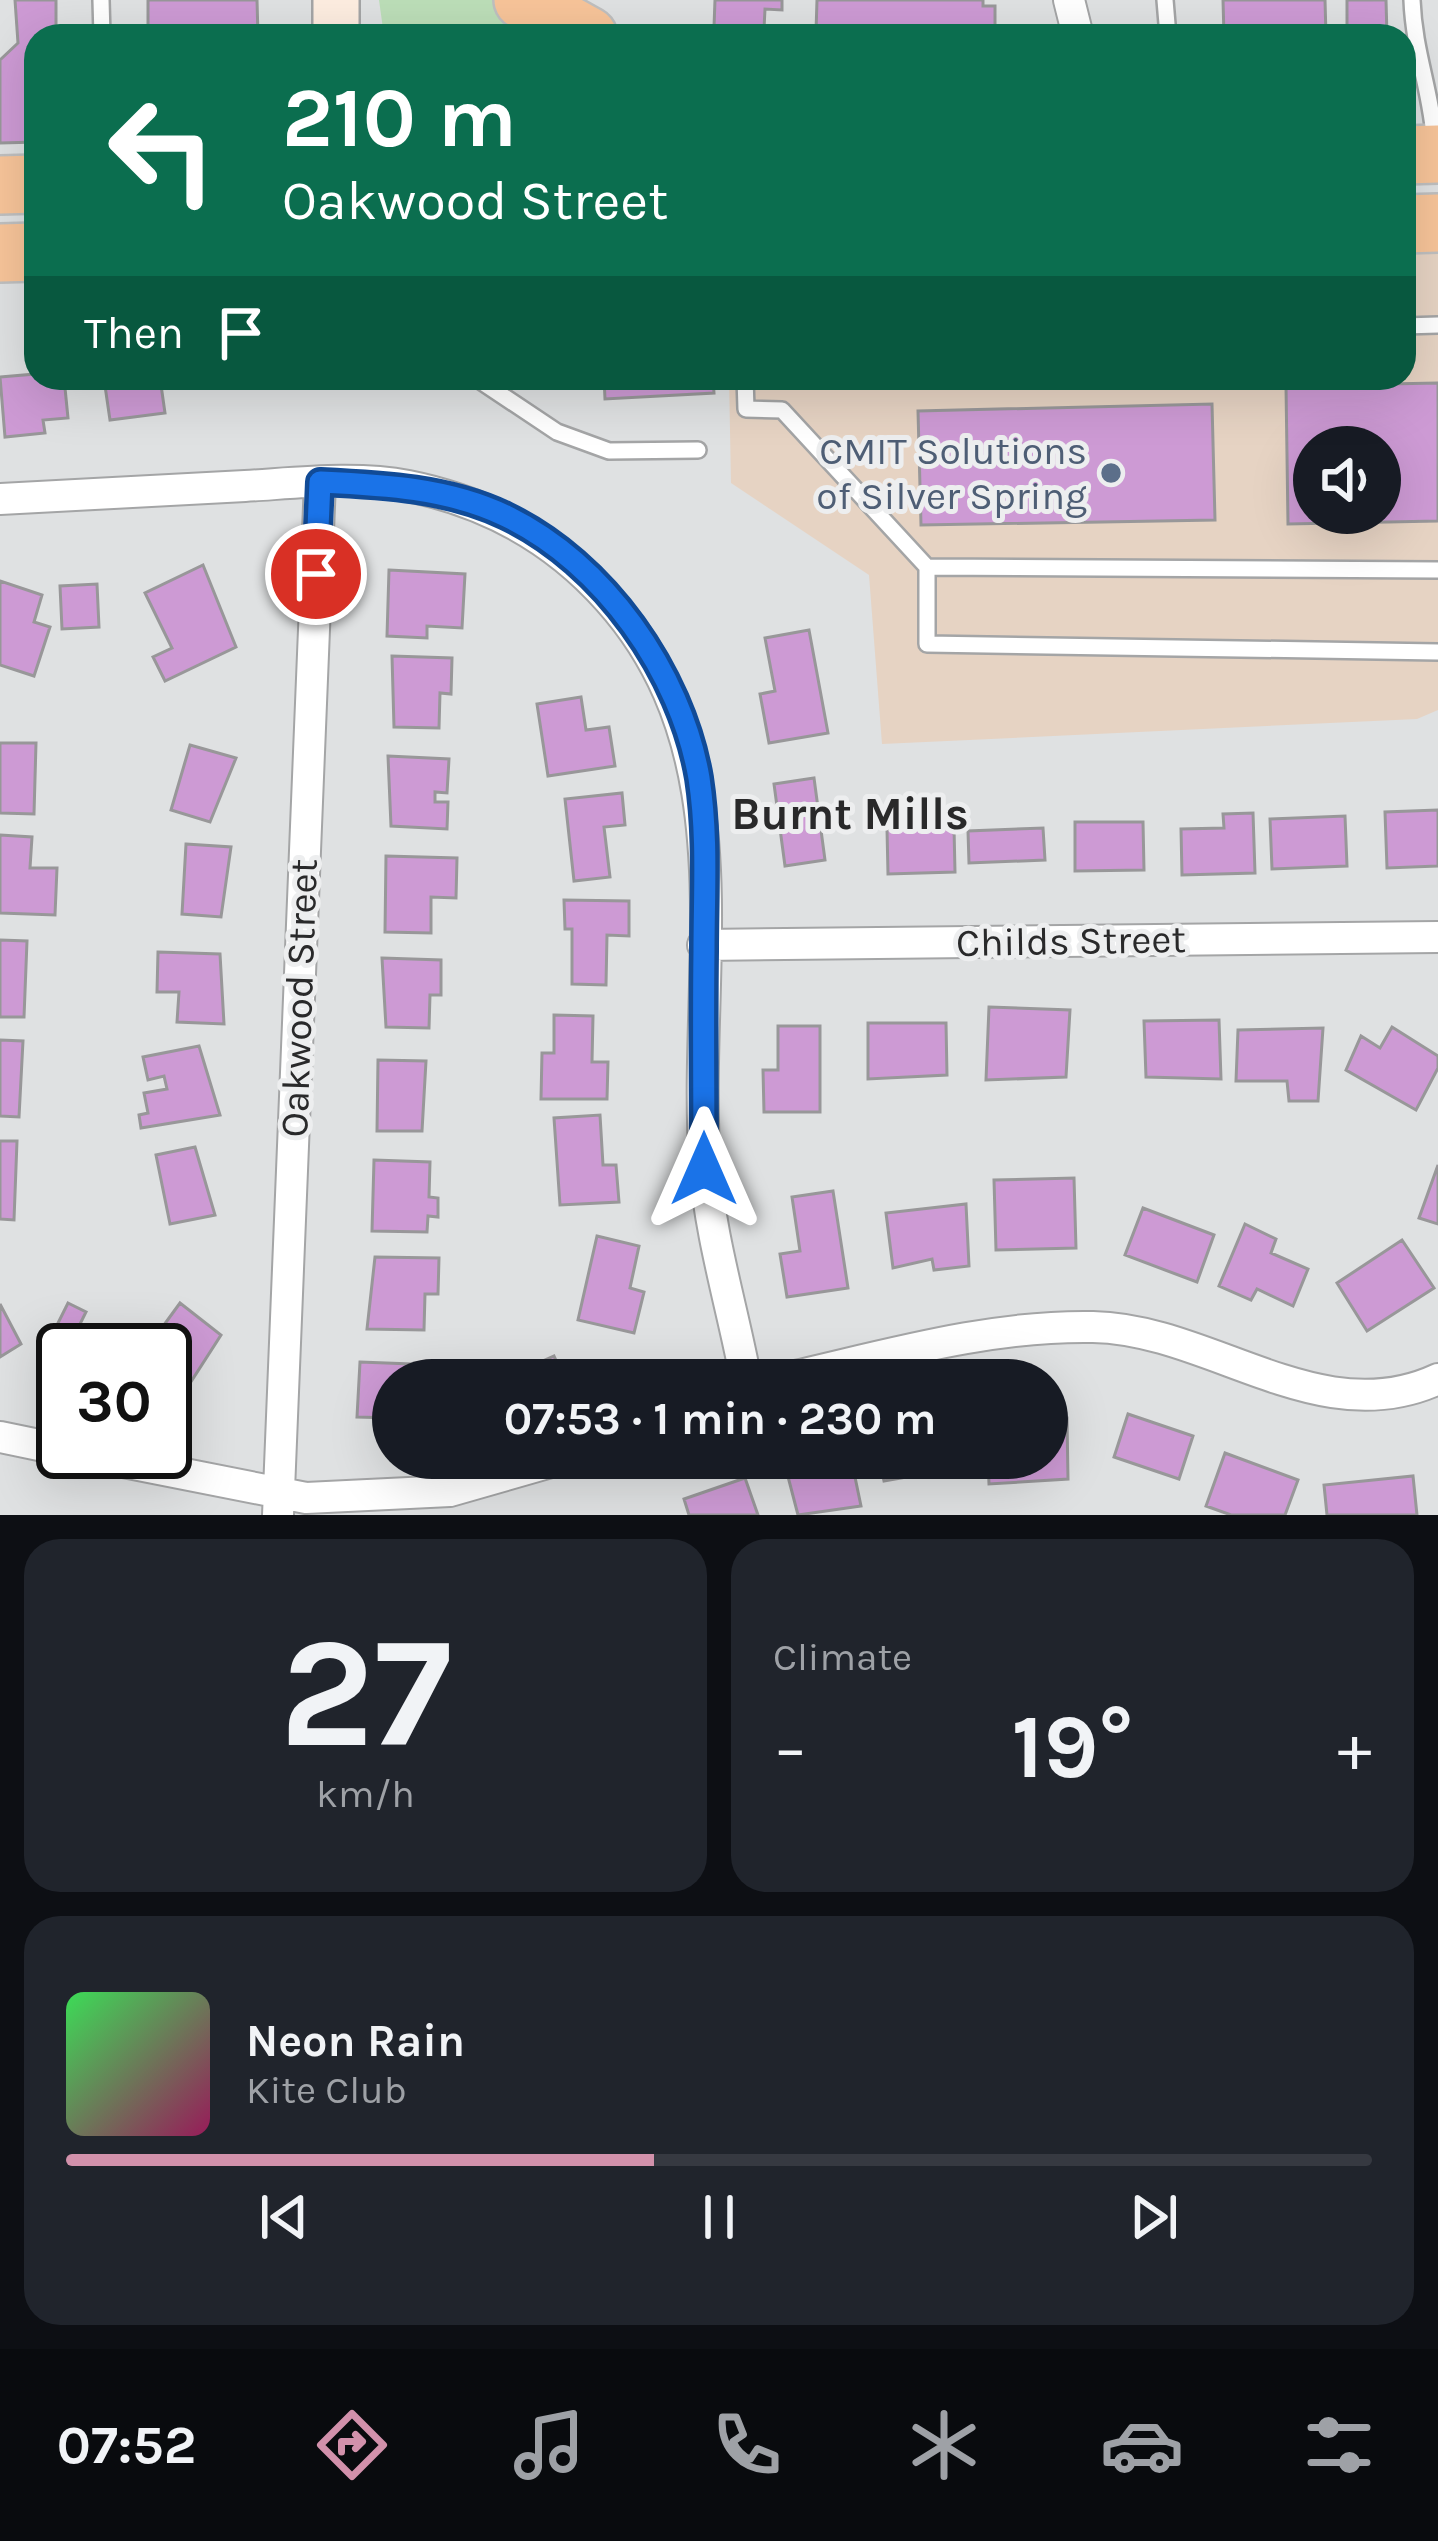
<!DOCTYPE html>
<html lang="en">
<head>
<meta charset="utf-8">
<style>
  :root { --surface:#171b24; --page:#20242c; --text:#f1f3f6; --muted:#9ea1a6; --line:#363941; --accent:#d291ab }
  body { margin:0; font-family:Karla,sans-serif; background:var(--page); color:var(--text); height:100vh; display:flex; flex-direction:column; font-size:45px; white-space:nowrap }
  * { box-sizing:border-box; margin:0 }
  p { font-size:39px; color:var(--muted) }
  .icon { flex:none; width:66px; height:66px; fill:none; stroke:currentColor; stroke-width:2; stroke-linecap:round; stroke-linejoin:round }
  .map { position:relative; height:1515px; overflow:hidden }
  .details { display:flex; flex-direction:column; gap:24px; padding:24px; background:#0d0f14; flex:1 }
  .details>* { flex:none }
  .guide { position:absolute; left:24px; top:24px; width:1392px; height:366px; border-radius:36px; box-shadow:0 12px 48px #0002; background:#0b6e4f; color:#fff; overflow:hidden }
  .fabs { position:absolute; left:1293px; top:426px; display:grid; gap:24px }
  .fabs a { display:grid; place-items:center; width:108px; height:108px; border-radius:50%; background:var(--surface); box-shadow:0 12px 48px #0002; font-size:60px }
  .speed { position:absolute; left:36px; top:1323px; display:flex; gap:24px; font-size:60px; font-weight:700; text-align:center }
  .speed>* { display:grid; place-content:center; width:156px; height:156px; border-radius:50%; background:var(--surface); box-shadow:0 12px 48px #0002; line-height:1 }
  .speed .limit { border:6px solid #111; border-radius:18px; background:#fff; color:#111 }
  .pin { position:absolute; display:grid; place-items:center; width:102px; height:102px; color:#fff; margin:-51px; border:6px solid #fff; border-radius:50%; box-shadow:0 3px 12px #0007 }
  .me { position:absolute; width:132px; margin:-66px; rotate:0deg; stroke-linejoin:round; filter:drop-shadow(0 0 9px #0008) }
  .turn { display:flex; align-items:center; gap:42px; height:252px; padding:0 60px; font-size:54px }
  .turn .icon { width:156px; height:156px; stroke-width:2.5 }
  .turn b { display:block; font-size:84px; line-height:102px }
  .then { display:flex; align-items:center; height:114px; padding:0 60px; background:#0003; gap:24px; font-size:45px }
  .big { font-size:90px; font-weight:700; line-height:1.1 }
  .details .widget { flex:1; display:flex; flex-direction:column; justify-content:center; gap:18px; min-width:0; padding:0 42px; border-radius:36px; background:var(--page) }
  .details .dial { align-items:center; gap:0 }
  .dial b { font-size:156px; line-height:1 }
  .song { display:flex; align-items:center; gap:36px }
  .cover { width:144px; height:144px; border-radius:18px; background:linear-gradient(135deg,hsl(130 70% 55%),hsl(330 70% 35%)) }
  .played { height:12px; border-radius:6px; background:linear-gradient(90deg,var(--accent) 45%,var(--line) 45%) }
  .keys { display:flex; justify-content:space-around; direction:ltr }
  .heat { display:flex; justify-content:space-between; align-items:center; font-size:66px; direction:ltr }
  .details .tiles { flex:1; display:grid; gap:24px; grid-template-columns:1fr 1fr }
  .widget:last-child { grid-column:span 2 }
  .trip { position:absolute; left:372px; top:1359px; width:696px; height:120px; border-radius:60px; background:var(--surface); box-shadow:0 12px 48px #0002; font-weight:700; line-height:120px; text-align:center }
  .tab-bar { display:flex; height:192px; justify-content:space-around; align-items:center; background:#090b0e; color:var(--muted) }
  .tab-bar .icon { width:84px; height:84px }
  .tab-bar .selected { color:var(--accent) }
  .tab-bar b { font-size:54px; color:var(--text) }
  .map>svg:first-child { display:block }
  .commercial { fill:#e6d3c3; fill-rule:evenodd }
  .green { fill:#bcdeb8 }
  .building { fill:#cd9ad4; stroke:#989799; stroke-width:3; fill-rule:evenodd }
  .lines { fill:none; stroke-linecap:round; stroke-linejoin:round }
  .lane-casing { stroke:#a4a5a6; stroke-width:20 }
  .street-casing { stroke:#a4a5a6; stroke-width:34 }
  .secondary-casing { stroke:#a4a5a6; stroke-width:50 }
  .highway-casing { stroke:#bfbfbf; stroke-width:62 }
  .lane { stroke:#fff; stroke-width:15 }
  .street { stroke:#fff; stroke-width:30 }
  .secondary { stroke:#fdede0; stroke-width:45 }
  .highway { stroke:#f7c499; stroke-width:57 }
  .route-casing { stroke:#114b97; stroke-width:30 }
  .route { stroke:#1a73e8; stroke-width:21 }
  .service-dot { fill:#5c6f8a; stroke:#edeeef; stroke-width:4.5 }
  .labels { text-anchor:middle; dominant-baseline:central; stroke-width:10; stroke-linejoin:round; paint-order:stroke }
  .service-label { font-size:39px; fill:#4e5e75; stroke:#edeeef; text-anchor:end }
  .street-label { font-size:39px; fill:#29292a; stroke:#edeeef }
  .quarter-label { font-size:45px; font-weight:bold; fill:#29292a; stroke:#edeeef }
</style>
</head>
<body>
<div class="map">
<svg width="1438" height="1515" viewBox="0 0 1438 1515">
  <rect width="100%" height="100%" fill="#dfe1e2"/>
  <!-- commercial -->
  <path class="commercial" d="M1438,249V710L1417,719L882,744L869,575L731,483L729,378H1404V250ZM1314,447H1380V513H1314Z"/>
  <!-- green -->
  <path class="green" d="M379,0H517L588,36H384Z"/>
  <!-- building -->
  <path class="building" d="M15,0H56V36H36V142L0,143V60L18,43Z
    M148,0H257L258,36H148Z
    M715,0H782V10L765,9L764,29L714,27Z
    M817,0H983V6H995V36H832L816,32Z
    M1223,0H1325L1326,36H1224Z
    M1347,0H1386L1387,36H1347Z
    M36,374V378H64L68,418L43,420L45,433L5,437L0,377Z
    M160,378L165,413L110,420L104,379Z
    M604,378H713L714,393L605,399Z
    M1438,383V521L1288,524L1286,386ZM1314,447H1380V513H1314Z
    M1212,404L1215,520L921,525L918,411Z
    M203,565L236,647L165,681L153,657L172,648L145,593Z
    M389,570L465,574L462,628L427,626V638L387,636Z
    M0,581L42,595L34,622L50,627L34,676L0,665Z
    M97,584L99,627L62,629L60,586Z
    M809,630L828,733L769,743L760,694L775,691L765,638Z
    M392,656L452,658L451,694L440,693L439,728L394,727Z
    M581,697L586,730L609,727L615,766L548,776L537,704Z
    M0,743H36L34,814L0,813Z
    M190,745L236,758L210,822L171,810Z
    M388,756L449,759L447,793L435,792V802H448L447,829L391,826Z
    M814,778L825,860L785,866L774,784Z
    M622,793L625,825L604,827L610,877L574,881L565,799Z
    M1438,810V866L1387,868L1385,812Z
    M1253,813L1255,873L1182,875L1181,829L1224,828L1223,814Z
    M1345,816L1347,866L1272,869L1270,819Z
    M1075,822H1143L1144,870L1075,871Z
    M954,828L955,872L888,874L887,829Z
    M1043,828L1045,860L969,863L968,831Z
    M0,835L32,837L30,868H57L55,915L0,913Z
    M186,844L231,847L221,917L182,914Z
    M386,856L457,858L456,898L431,897V933L385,932Z
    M564,900L629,901V936L607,935L606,985L572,984V929H565Z
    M0,940L27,941L24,1017H0Z
    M158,952L220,954L224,1024L177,1022L179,992H157Z
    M382,958L441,960V995H430L429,1028L386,1027Z
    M989,1007L1070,1010L1066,1077L986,1080Z
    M554,1015L593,1016L592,1062H608L607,1099H541L542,1053H554Z
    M1219,1020L1221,1079L1146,1077L1144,1021Z
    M868,1023H946L947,1075L868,1079Z
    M778,1026H820V1112H764L763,1070H778Z
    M1392,1027L1438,1056V1068L1416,1110L1346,1070L1361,1036L1380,1048Z
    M1323,1028L1318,1101H1289L1287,1081H1236L1238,1030Z
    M0,1040L23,1041L19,1117L0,1116Z
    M199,1046L220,1115L141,1128L139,1115L148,1113L144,1093L167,1089L164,1076L148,1080L143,1057Z
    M378,1060L426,1061L422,1131H377Z
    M600,1115L603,1165H616L619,1202L560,1205L554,1118Z
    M0,1141H17L14,1220L0,1219Z
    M195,1147L215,1215L170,1224L156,1155Z
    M374,1160L430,1162L429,1197L438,1198V1217L428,1216L427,1232L372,1231Z
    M1438,1165V1224L1419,1218Z
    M1074,1178L1076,1248L996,1250L994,1180Z
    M833,1191L848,1288L787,1297L780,1254L800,1251L792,1197Z
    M966,1204L969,1266L934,1270L932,1259L893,1268L886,1213Z
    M1143,1208L1214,1235L1197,1282L1125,1255Z
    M1245,1224L1276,1239L1271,1253L1308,1269L1293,1306L1257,1289L1251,1300L1219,1286Z
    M597,1236L639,1246L630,1288L644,1292L634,1333L578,1320Z
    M1402,1240L1434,1288L1367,1331L1337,1283Z
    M375,1257L439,1258L438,1294H425L424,1330L367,1329Z
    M68,1303L86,1312L79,1326L114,1344L120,1332L130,1337L124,1350H63V1363L43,1353Z
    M180,1303L221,1335L176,1405L165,1396V1350H160L170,1336L161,1329Z
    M0,1304L21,1344L0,1357Z
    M554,1356L565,1380L503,1379Z
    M360,1362L437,1365L436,1380H393V1418L357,1417Z
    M1128,1414L1193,1436L1179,1479L1114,1457Z
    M1067,1418L1068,1479L989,1484L988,1458H1047V1419Z
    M1225,1453L1298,1480L1285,1515H1231L1206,1506Z
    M827,1458H851L861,1506L798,1515L786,1469Z
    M879,1458H955L957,1468L884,1481Z
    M1413,1476L1417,1515H1327L1324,1485Z
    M745,1478L758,1515H689L684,1499Z"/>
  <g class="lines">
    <!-- lane casing -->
    <g class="lane-casing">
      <path id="lane" d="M101,0L102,36
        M1165,0L1168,36
        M1412,0C1414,54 1432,92 1435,146
        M1404,326L1438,325
        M476,378L557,432L609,451L698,450
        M745,378L746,409L782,410L927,567
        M1438,570L927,567V644L1438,652"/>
    </g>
    <!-- street casing -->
    <g class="street-casing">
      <path id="street" d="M1069,0L1078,36
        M0,499C82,495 163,490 245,486C297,483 356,476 408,486C488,502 555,539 609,600C751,759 691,972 705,1166C710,1237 733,1310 746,1380
        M703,945L1438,937
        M778,1380C881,1357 987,1325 1093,1327C1211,1329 1320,1434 1438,1379
        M0,1437L63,1450
        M73,1452L306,1498L450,1491L565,1458
        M278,1515L320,482"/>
    </g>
    <!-- secondary casing -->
    <g class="secondary-casing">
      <path id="secondary" d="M336,0V36"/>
    </g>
    <!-- highway casing -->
    <g class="highway-casing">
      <path id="highway" d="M523,0L588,36
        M1404,155L1438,154
        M0,185L36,184
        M1404,224L1438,223
        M0,253L36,252"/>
    </g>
    <!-- lane -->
    <use href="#lane" class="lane"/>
    <!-- street -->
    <use href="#street" class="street"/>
    <!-- secondary -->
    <use href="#secondary" class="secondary"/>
    <!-- highway -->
    <use href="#highway" class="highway"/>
  </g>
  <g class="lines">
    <!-- route casing -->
    <g class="route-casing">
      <path id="route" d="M316,574L320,482C383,485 448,488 506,516C604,563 681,673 699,778C708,837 704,892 704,951C703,1023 704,1096 704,1169"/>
    </g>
    <!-- route -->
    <use href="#route" class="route"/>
  </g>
  <!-- markers -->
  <circle class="service-dot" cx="1111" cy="473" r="12"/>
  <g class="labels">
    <!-- service labels -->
    <g class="service-label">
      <text x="1087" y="451">CMIT Solutions<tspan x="1087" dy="45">of Silver Spring</tspan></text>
    </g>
    <!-- street labels -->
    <g class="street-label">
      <text transform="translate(1071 941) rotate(-1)">Childs Street</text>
      <text transform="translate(299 998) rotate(-88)">Oakwood Street</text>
    </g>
    <!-- quarter labels -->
    <g class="quarter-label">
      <text x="850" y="814">Burnt Mills</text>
    </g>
  </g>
</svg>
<div class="fabs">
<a><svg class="icon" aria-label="sound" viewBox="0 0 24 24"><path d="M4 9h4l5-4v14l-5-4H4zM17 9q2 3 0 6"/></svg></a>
</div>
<div class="speed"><div class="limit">30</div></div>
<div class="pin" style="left:316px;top:574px;background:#d93025"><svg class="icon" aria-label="arrive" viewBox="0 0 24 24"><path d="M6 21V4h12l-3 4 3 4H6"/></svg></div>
<svg class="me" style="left:704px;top:1169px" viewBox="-20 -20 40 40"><path d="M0-17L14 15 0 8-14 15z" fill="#1a73e8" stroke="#fff" stroke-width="4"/></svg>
<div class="trip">07:53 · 1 min · 230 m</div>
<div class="guide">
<div class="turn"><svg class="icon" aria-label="left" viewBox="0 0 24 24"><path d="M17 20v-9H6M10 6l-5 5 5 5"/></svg><div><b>210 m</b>Oakwood Street</div></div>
<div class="then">Then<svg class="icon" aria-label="arrive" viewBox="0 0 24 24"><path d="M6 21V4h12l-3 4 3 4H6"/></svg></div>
</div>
</div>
<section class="details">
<div class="tiles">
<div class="widget dial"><b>27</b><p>km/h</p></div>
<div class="widget"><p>Climate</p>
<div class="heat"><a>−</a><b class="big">19°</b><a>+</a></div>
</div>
<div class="widget">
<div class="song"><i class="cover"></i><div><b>Neon Rain</b><p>Kite Club</p></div></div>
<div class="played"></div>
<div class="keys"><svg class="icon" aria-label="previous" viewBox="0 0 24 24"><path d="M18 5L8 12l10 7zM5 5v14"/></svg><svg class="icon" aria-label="pause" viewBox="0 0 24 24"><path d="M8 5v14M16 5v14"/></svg><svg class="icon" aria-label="next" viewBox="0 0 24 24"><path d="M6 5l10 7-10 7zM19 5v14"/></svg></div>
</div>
</div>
</section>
<nav class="tab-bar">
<b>07:52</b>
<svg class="icon selected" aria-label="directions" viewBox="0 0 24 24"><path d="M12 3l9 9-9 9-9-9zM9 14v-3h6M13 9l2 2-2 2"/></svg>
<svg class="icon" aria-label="music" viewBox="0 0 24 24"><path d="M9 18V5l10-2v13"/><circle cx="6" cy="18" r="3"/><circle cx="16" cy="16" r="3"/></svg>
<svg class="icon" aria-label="phone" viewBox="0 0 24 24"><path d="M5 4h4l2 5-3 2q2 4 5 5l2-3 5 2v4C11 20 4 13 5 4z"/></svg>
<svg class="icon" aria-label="climate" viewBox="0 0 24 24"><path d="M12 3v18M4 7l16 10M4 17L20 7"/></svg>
<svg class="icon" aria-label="car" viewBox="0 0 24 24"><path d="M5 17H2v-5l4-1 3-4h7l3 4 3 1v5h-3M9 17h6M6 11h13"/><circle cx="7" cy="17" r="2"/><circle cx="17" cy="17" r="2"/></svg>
<svg class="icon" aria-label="filters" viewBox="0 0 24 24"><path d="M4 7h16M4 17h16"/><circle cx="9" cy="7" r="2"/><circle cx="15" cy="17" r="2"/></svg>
</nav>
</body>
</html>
